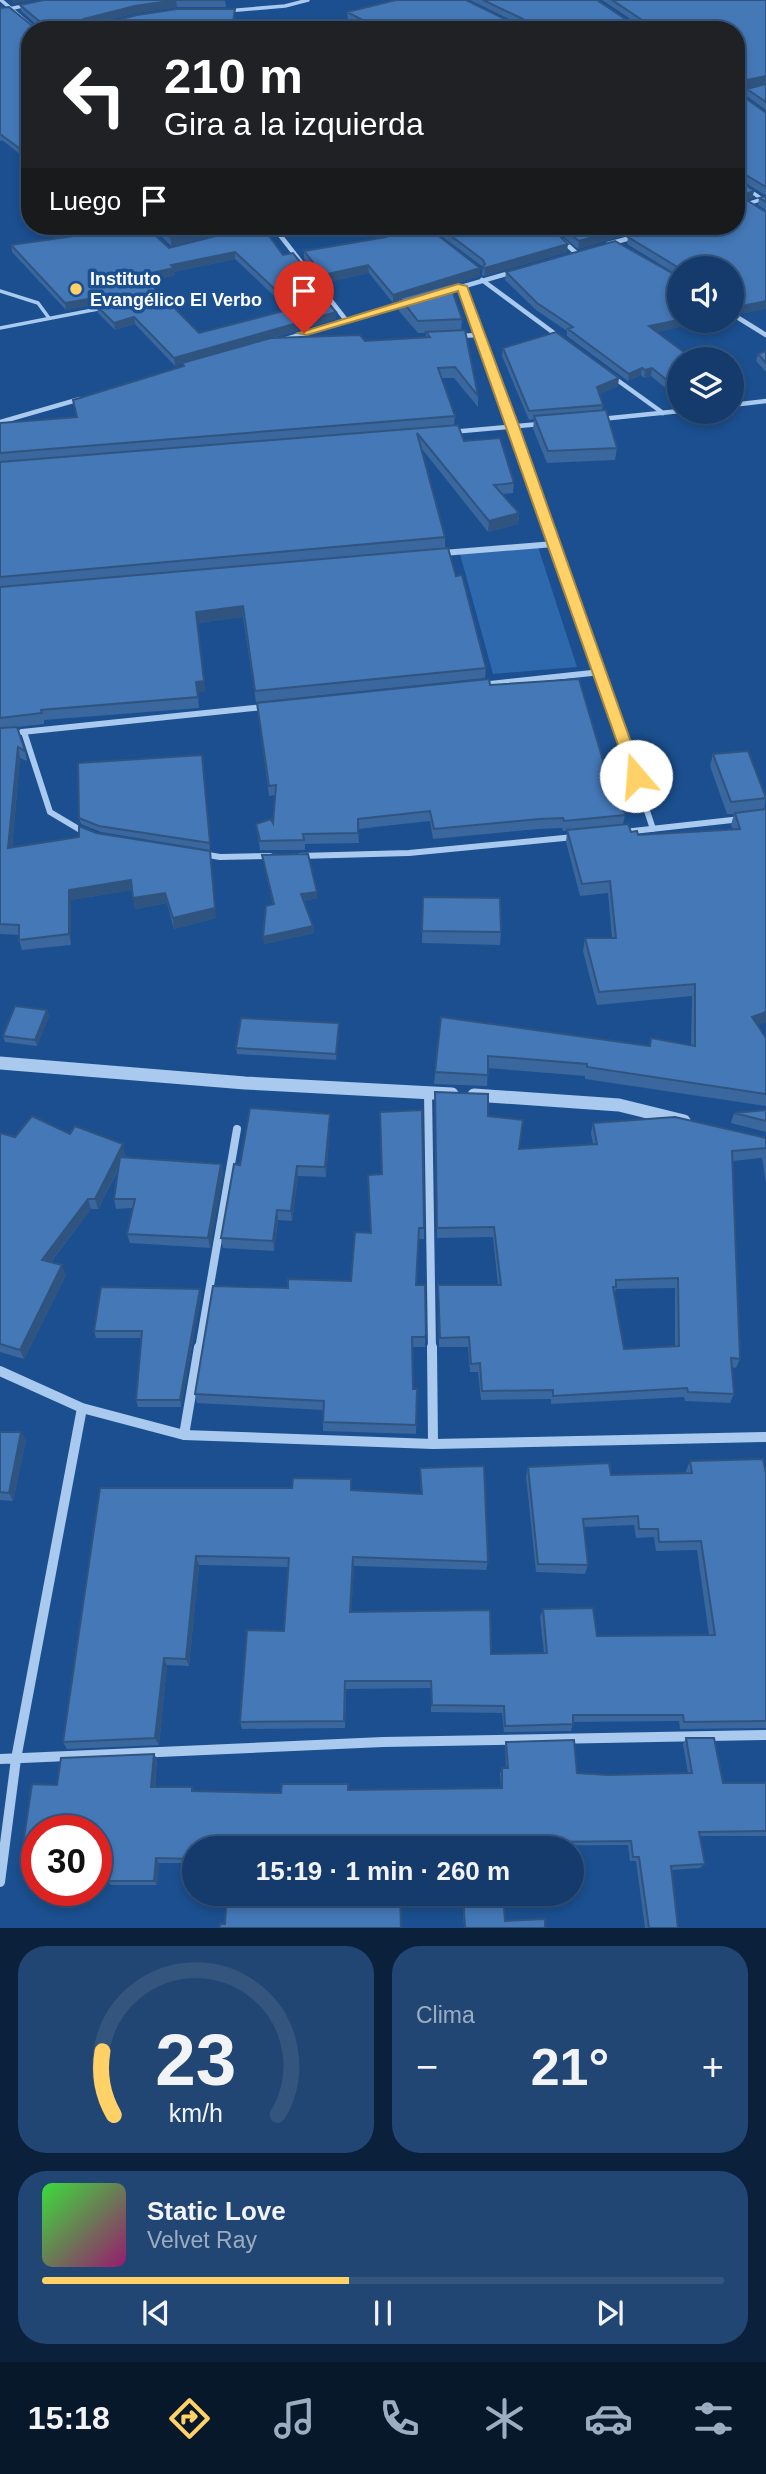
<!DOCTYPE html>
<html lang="es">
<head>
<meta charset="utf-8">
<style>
  :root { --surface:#143b6b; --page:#214673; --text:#f1f3f6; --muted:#9dadc1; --line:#33557e; --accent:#ffd166 }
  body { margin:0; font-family:Arial,sans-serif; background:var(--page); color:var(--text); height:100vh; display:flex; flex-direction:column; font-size:26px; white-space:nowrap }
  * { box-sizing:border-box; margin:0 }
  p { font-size:23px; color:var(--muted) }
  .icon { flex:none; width:38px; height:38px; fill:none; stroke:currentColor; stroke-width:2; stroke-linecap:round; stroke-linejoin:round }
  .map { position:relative; height:1928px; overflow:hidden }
  .sheet { display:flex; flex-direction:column; gap:18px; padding:18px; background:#0b203b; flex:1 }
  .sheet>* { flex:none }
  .top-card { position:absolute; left:21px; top:21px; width:724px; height:214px; border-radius:28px; box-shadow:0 4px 10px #0003,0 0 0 2px var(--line); background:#202124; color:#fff; overflow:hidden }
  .tools { position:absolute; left:667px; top:256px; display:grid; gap:14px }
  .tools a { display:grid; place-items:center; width:77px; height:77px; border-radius:50%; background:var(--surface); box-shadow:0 4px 10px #0003,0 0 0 2px var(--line); font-size:35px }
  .speed { position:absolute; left:21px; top:1815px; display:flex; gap:14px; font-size:35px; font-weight:700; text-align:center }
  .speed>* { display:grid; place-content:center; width:91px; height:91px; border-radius:50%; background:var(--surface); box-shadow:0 4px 10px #0003,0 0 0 2px var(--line); line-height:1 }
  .speed .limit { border:10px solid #d22; background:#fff; color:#111 }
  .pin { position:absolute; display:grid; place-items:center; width:60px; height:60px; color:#fff; margin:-72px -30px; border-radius:50% 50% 50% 0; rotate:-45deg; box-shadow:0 0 7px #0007 }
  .pin .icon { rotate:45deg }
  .me { position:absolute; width:77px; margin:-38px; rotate:342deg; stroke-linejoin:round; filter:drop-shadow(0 0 5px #0008) }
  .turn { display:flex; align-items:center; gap:24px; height:147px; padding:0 28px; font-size:32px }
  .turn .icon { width:91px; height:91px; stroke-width:2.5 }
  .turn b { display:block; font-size:49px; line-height:60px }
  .then { display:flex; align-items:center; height:66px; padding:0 28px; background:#0003; gap:14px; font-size:26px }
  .big { font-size:52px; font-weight:600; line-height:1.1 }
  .sheet .card { flex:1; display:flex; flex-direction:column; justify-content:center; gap:10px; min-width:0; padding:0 24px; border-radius:28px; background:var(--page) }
  .sheet .dial { align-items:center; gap:0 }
  .dial svg { height:182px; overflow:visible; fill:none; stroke:var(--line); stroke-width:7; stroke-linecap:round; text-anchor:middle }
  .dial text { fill:var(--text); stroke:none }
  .song { display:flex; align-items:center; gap:21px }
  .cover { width:84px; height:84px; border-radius:10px; background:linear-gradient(135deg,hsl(120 70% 55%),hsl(320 70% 35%)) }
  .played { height:7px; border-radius:4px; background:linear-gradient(90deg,var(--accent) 45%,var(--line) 45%) }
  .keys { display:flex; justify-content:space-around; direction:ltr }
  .heat { display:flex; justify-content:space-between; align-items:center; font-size:38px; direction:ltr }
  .sheet .tiles { flex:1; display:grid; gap:18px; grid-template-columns:1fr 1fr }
  .card:last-child { grid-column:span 2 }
  .trip { position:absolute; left:182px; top:1836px; width:402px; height:70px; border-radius:35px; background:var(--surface); box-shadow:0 4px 10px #0003,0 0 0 2px var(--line); font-weight:600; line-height:70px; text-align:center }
  .menu { display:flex; height:112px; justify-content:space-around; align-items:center; background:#08182b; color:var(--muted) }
  .menu .icon { width:49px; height:49px }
  .menu .active { color:var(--accent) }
  .menu b { font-size:32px; color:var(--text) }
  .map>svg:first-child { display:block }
  .green { fill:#2e69ad }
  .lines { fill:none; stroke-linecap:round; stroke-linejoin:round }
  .service { stroke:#a9c9ee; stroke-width:3.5 }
  .minor-far4 { stroke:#a9c9ee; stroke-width:3.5 }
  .minor-far3 { stroke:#a9c9ee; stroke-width:4.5 }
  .minor-far2 { stroke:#a9c9ee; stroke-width:6 }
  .minor-far1 { stroke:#a9c9ee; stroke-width:8 }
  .minor { stroke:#a9c9ee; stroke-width:10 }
  .tertiary { stroke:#a9c9ee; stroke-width:13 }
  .wall { fill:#3a679d; fill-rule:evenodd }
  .shaded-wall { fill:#305480 }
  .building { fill:#4478b7; stroke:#305480; stroke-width:2; fill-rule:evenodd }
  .route { fill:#ffd166; stroke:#a68842; stroke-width:2 }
  .poi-dot { fill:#ffd166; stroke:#1b4f8f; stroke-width:2.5 }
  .labels { text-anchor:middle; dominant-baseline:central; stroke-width:7; stroke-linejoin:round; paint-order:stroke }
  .far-poi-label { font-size:18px; font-weight:bold; fill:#fff; stroke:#1b4f8f; text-anchor:start }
</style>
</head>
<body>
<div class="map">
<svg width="766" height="1928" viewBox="0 0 766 1928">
  <rect width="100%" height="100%" fill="#1b4f8f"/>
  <!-- green -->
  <path class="green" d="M538,547L577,667L493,674L460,554Z"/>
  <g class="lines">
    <!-- service -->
    <path class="service" d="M0,291L38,303L49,318
      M0,328L103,308"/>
    <!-- minor-far4 -->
    <path class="minor-far4" d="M1,0L36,30
      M0,11L27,5
      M226,11L285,6L308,0
      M737,93L766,86
      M737,182L762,199
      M737,207L766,198
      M273,226L277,231
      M640,226L646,231"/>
    <!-- minor-far3 -->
    <path class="minor-far3" d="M276,230L346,320
      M644,230L648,233
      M563,241L576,253
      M608,244L634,237
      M482,280L558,336
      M462,286L547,522
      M444,292L513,272
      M732,314L766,335
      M456,336L480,335
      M283,340L409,302
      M613,377L663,413
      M732,405L766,401
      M601,419L680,411
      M0,422L80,399
      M451,432L540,424"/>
    <!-- minor-far2 -->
    <path class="minor-far2" d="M546,520L601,672L653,829
      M443,553L554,544
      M481,685L601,672
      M22,732L264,707
      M24,732L50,812L87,834
      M624,832L741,819
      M202,854L220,857L270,856
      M300,856L409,853L574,837"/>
    <!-- minor-far1 -->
    <path class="minor-far1" d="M428,1093L432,1349
      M199,1349L237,1129"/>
    <!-- minor -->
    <path class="minor" d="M432,1347L433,1444
      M0,1371L82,1408L184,1435L433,1444L766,1437
      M184,1435L199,1347
      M0,1759L383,1742L766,1735
      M0,1882L16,1759L82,1408"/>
    <!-- tertiary -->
    <path class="tertiary" d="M0,1063L245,1083L452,1094
      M474,1095L619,1105L684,1121"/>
  </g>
  <!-- wall -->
  <path class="wall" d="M44,0H225L226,7H177L136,13L84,26L83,27L85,28L235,15L233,28L30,30V162L2,140L0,141V8L35,28L38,26L21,11L20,5Z
    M396,0L521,27L523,26L470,0H597L637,27L641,26L602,0H766V83L737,89V30H369L348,19L347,12Z
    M766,84V110L745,95L747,89Z
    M737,92L765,112L766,111V195L763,194L738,178Z
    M737,179L754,191L752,198L737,204L766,212L741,314L732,309V268H679V276L627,244L628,237L737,226Z
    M766,196V210L758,205L759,198Z
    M99,226H145L169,248L255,226L313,285L336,312V319L272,338L365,341L426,337V333H418L399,311V300L393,303L369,273L323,283L304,259V251L380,238L367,226H426L480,268V276L450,285L462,319L461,331L478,396V407L454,378H442L455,416L454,425L464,441L514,483L513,493L502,494L519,513L518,524L488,532L422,449L445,537V548L185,571L456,576L486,668L485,678L256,702L243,617L197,623L205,691L198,693L199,708L44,720V724L9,728L25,751L27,761L20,758L12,848L79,837L216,918L174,929L167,903L135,909L132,890L71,900V945L22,950L19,940V935L0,934V423L76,417L182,367V364L175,366L135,324L115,330L98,313L97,306L101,304L66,310L12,252L11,245L103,232L99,228ZM235,259L289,310L199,333L148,282L175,275L174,272Z
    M151,226H248L171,246Z
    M428,226H549L567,252L484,276L482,275L483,267Z
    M551,226H640L639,231L578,249Z
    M506,272L679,320H711L656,332L679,359V399L651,376L644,378L641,375L628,381L567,336V331L536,310L505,280Z
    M503,348L618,386L599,394L603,405L602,410L617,448L615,460L547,463L533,429L534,419L529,420L502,356Z
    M766,351V372L756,361L758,354Z
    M490,685L612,791L625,815L623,824L631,832L638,835L733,829L731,825L734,814H727L710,766L713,754L766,796L764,810L766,1022L757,1025L766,1038V1106L585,1079V1076L488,1068L487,1086L434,1084L441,1017L649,1046L651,1038L691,1046L692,996L597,1005L583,951L585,938H612L608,893L580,896L566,842L567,831H563L562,828L538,829L433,839L430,821L358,829L359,843L305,844V850H260L256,824L273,823L275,795L269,796L257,703Z
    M202,755L210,850L101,832L81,824L79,818Z
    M262,855L317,898L303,901L313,926L314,933L264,944L273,905Z
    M423,897L501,932L500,945L422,943Z
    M47,1010L49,1016L37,1046L5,1042L3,1036Z
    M339,1030L336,1060L237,1054L236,1048Z
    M435,1092L488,1116L519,1149L593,1144L591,1133L593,1123L766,1138V1184L762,1158L732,1161L740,1359L736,1368L732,1367L734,1394L730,1403L685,1401L684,1397L551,1404V1399L481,1400L478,1372H470L468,1347H439L438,1285H498L493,1237L437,1238ZM675,1288V1346L624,1349L614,1295L616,1289Z
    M766,1110V1132L731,1123L734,1113Z
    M330,1114V1125L326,1177L298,1176L292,1221L278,1220L274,1251L223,1248L221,1238L240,1165Z
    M0,1133L15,1137L70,1134L125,1154L124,1157L221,1164L223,1174L210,1248L130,1243L127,1234L133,1208L116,1209L114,1199L119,1168L98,1209H91L51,1262L66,1275L24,1359L0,1352Z
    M424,1228V1239H419L416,1285H425V1347H412L413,1389H417L416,1434L323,1431V1410L197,1403L195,1394L351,1281L370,1233Z
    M201,1296L181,1407H138L136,1400L142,1338H96L94,1331Z
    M0,1432L26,1440L13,1501L0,1500Z
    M690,1461L766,1473V1728L680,1729L679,1721L573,1722L571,1731L504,1732L502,1713L431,1712V1688L346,1689L345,1728L242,1729L240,1722L284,1631L288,1567L199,1565L189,1666L167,1665L159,1745L67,1749L63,1742L100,1488L351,1490L421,1494L420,1468L488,1562L486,1570L354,1566L351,1612L491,1654L544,1653L540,1617L543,1609L597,1636L709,1635L697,1550L656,1551L654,1537L636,1538L634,1525L584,1527L588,1565L585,1574L536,1572L526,1476L528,1467L611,1475L686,1473V1471Z
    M686,1738L723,1783H766V1836H700L705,1864L700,1868L672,1870L678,1928H645L636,1861H630L628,1845L194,1848V1863H159L157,1885H111L107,1881L108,1871H96V1830H37V1869H25L20,1865L57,1785L157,1759L155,1787H192L194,1791L281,1793L349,1790L501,1788L500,1773L502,1768H506L505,1747L506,1742L577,1773L609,1775L688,1773L683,1744Z
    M462,1894H503L505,1921L545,1928H464Z"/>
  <!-- shaded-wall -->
  <path class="shaded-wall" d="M12,0H33L12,4Z
    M176,0L177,7L136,13L84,26L82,30L80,25L83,19L135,6Z
    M501,24V30H468Z
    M766,76V83L737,89V82Z
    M754,191L752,198L737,204V197Z
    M219,226H248L171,246V238Z
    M632,226H640L639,231L578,249L579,241Z
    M568,244L567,252L484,276L485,268Z
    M235,252V259L174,272L175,275L143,283L142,275L171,265Z
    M368,265L369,273L323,283V275Z
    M480,268V276L401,300L400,298L399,300L393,303V295Z
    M312,277L313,285L306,286V279Z
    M107,296L108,303L66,310L65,303Z
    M766,301V309L741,314L742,306Z
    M336,312V319L175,366L174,358Z
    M134,317L135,324L115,330L114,323Z
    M679,320H711L648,334L649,326Z
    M642,368L641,375L628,381L629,374Z
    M652,368L651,376L644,378L645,370Z
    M619,378L618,386L596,396L597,387Z
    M519,513L518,524L488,532L489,521Z
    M243,606V617L197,623L205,691L198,693L199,708L196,682V612Z
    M18,747L20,758L11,859L8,848Z
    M211,861L216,918L174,929L173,918Z
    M131,880L133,890L71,900V945L69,934V890Z
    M317,892V898L301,901V894Z
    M165,893L167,903L135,909L133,898Z
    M313,926L314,933L264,944L263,937Z
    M47,1010L49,1016L37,1046L35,1040Z
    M766,1012V1022L748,1029L752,1017Z
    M330,1114V1125L326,1177L325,1167Z
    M123,1144L125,1154L98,1209L95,1199Z
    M221,1164L223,1174L210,1248L208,1238Z
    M297,1166L298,1176L292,1221L291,1211Z
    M88,1199L91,1209L45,1269L42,1260Z
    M277,1210L278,1220L274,1251L273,1241Z
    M62,1265L66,1275L24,1359L20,1350Z
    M200,1289L201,1296L181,1407L180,1400Z
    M21,1432L26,1440L13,1501L9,1493Z
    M196,1556L199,1565L189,1666L186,1659Z
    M353,1557L354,1566L351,1620L350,1612Z
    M164,1658L167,1665L159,1745L155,1738Z
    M154,1754L157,1759L154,1792L151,1787Z
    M156,1858L159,1863L157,1885L154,1881Z"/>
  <!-- building -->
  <path class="building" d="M44,0H225H176L135,6L83,19L80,25L85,28L137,15L177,9H235L232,28L269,29L30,30V156L0,134V8L9,7L35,28L39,26V21L20,5Z
    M396,0H466L521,27L526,26L525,20L483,0H597L637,27L644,25L642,20L612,0H766V76L737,82V30H513L501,24L468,30H382L347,12Z
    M766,84V102L747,89Z
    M737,92L765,112L766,111V187L739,171L737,172Z
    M737,179L754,191L737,197Z
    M766,196V202L759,198Z
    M748,201L766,212V301L742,306L733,302L732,303V268H679L628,237L665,226H737V204Z
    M103,226H145L169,248L255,226H262L283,255L293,253L312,277L306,279L336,312L174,358L134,317L114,323L97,306L108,302L107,296L65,303L11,245L108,231ZM235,252L295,308L199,333L142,275L174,268L171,265Z
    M158,226H219L171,238Z
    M375,226H426L480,268L393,295L368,265L323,275L304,251L386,237Z
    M438,226H549L568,244L485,268H482L485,264L483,260Z
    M560,226H632L579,241Z
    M615,241L679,277V320L649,326L693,359H679V390L652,368L645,370L642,368L629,374L568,329L573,327L537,303L506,272Z
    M450,284L462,319L418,321L400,298Z
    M465,330L478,396L455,367L438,368L455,416L0,453V423L77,417L73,400L184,366L182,363L271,338L360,335L365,341L430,337L426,332Z
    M556,332L619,378L597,387L603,405L529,411L503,348Z
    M766,351V363L758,354Z
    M606,410L617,448L548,451L534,416Z
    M458,425L464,441L500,438L514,483L494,485L519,513L489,521L417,433L445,537L0,577V462Z
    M448,548L456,576L462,575L486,668L255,691L243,606L196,612L204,681L196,682L198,697L41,710L42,713L0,718V587Z
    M489,679L490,685L579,679L612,791L619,790L625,815L564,821L563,818L539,819L434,829L430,811L358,819V833L303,834L304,840L260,841L256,824L271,819L273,823L276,785L269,786L257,703Z
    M17,727L25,751L18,747L8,848L79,837V826L96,833L210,851L215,908L173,918L165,893L133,898L131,880L69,890V934L19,940V925L0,924V728Z
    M748,751L766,798L731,802L713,754Z
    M202,755L210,843L99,826L79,818L78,763Z
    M766,809V1012L752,1017L766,1038V1094L587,1067V1064L488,1056V1075L435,1072L441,1017L650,1046L651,1038L695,1046V984L599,992L585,938H616L610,881L582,884L567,830L628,824L631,832L637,831L638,835L740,829L735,813Z
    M308,854L317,892L301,894L313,926L263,937L266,906L274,904L262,855Z
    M423,897L500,898L501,932L422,931Z
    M15,1006L47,1010L35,1040L3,1036Z
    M241,1018L339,1023L336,1054L236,1048Z
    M435,1092L488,1094V1116L523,1120L519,1149L597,1144L593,1123L675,1117L766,1138V1148L732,1151L740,1359L731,1358L734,1394L688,1392L687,1388L553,1396V1390L482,1391L480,1363L471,1364L469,1337L440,1338L438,1285H501L494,1227L437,1228ZM678,1278L679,1346L624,1349L613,1287H616V1280Z
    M250,1108L330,1114L325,1167L297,1166L291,1211L277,1210L273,1241L221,1238L234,1164L240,1165Z
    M422,1110L424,1228H419L416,1285H425L426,1334L425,1337H412L413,1389H417L416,1425L323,1422L324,1401L195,1394L213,1286L288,1288V1279L351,1281L355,1232L371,1233L368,1175L382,1174L380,1112Z
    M766,1110V1121L734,1113Z
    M32,1116L70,1134L75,1126L123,1144L95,1199H88L42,1260L62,1265L20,1350L0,1344V1133L15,1137Z
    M120,1157L221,1164L208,1238L127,1234L135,1199H114Z
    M101,1287L200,1289L180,1400H136L142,1331H94Z
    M0,1432H21L9,1493L0,1492Z
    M763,1459L766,1473V1721L684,1722L683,1715H573V1724L505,1726L504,1706L432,1705L431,1681H345L344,1721L240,1722L247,1630L284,1631L289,1558L196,1556L186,1659L164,1658L155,1738L63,1742L100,1488H292L293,1478L351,1479V1490L422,1494L420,1468L484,1466L488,1562L353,1557L350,1612L490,1610L491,1654L547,1653L543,1609L593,1608L597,1636L715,1635L701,1541L659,1542L658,1529H639L638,1516L583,1519L588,1565L538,1564L528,1467L609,1463L611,1475L692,1473L690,1461Z
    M686,1738H714L723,1783H766V1831L699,1832L705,1864L671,1866L678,1928H649L639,1857H633L631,1841L547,1842L548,1848H194V1859L156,1858L154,1881H107L108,1867H96V1830H37V1865H20L32,1784L57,1785L61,1758L154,1754L151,1787H192V1791L281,1793L282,1784H348V1790L502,1788V1768H508L506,1742L574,1740L577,1773L609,1775L692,1773Z
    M227,1894H400L401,1928H220V1924H225Z
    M463,1894H503L505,1921L545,1919V1928H465Z"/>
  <!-- route -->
  <path class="route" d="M458,284L467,286L519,426L643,776L641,780L636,781L629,776L458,291L307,335L298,333Z"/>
  <!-- markers -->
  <circle class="poi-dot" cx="76" cy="289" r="7"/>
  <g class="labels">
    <!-- far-poi labels -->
    <g class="far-poi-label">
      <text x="90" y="279">Instituto<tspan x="90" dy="21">Evangélico El Verbo</tspan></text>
    </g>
  </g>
</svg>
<div class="tools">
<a><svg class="icon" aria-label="sound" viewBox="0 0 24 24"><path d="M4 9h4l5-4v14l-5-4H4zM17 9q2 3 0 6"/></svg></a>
<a><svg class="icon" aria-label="layers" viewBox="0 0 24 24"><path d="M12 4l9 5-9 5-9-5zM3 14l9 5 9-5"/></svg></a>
</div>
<div class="speed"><div class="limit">30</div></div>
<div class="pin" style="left:304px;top:333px;background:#d93025"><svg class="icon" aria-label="arrive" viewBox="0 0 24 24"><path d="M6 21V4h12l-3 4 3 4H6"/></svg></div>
<svg class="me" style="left:636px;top:776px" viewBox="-20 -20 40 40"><circle r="19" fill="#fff"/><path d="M0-13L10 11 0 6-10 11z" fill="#ffd166"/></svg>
<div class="trip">15:19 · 1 min · 260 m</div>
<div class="top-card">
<div class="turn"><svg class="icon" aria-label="left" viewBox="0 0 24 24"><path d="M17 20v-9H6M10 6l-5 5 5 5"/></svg><div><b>210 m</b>Gira a la izquierda</div></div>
<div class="then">Luego<svg class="icon" aria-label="arrive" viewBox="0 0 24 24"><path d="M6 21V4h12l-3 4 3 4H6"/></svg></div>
</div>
</div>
<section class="sheet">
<div class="tiles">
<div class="card dial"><svg viewBox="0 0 100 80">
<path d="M14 69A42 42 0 1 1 86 69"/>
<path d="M14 69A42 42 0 0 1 9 41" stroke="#ffd166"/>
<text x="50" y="56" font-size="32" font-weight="700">23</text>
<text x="50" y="72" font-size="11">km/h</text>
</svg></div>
<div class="card"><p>Clima</p>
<div class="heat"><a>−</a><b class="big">21°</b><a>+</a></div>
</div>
<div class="card">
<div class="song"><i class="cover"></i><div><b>Static Love</b><p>Velvet Ray</p></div></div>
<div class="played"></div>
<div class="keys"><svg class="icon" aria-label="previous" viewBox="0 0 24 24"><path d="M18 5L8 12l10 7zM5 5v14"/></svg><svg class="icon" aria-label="pause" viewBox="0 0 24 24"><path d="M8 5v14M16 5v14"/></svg><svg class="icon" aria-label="next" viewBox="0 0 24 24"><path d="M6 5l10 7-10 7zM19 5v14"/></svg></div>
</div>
</div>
</section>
<nav class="menu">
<b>15:18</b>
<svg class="icon active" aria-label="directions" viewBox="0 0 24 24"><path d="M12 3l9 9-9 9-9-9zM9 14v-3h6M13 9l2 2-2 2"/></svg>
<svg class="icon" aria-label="music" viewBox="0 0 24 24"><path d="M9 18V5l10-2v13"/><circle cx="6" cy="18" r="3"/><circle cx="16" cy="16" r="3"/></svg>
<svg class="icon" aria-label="phone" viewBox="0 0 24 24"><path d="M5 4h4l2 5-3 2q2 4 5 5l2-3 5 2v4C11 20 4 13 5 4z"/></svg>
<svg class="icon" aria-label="climate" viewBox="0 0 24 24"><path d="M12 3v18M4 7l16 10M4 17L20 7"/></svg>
<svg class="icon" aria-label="car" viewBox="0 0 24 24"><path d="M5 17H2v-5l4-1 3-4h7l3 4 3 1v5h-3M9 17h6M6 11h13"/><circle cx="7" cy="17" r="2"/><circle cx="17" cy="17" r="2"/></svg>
<svg class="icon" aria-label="filters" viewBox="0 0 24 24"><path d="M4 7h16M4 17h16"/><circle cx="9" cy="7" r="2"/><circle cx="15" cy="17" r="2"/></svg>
</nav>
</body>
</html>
